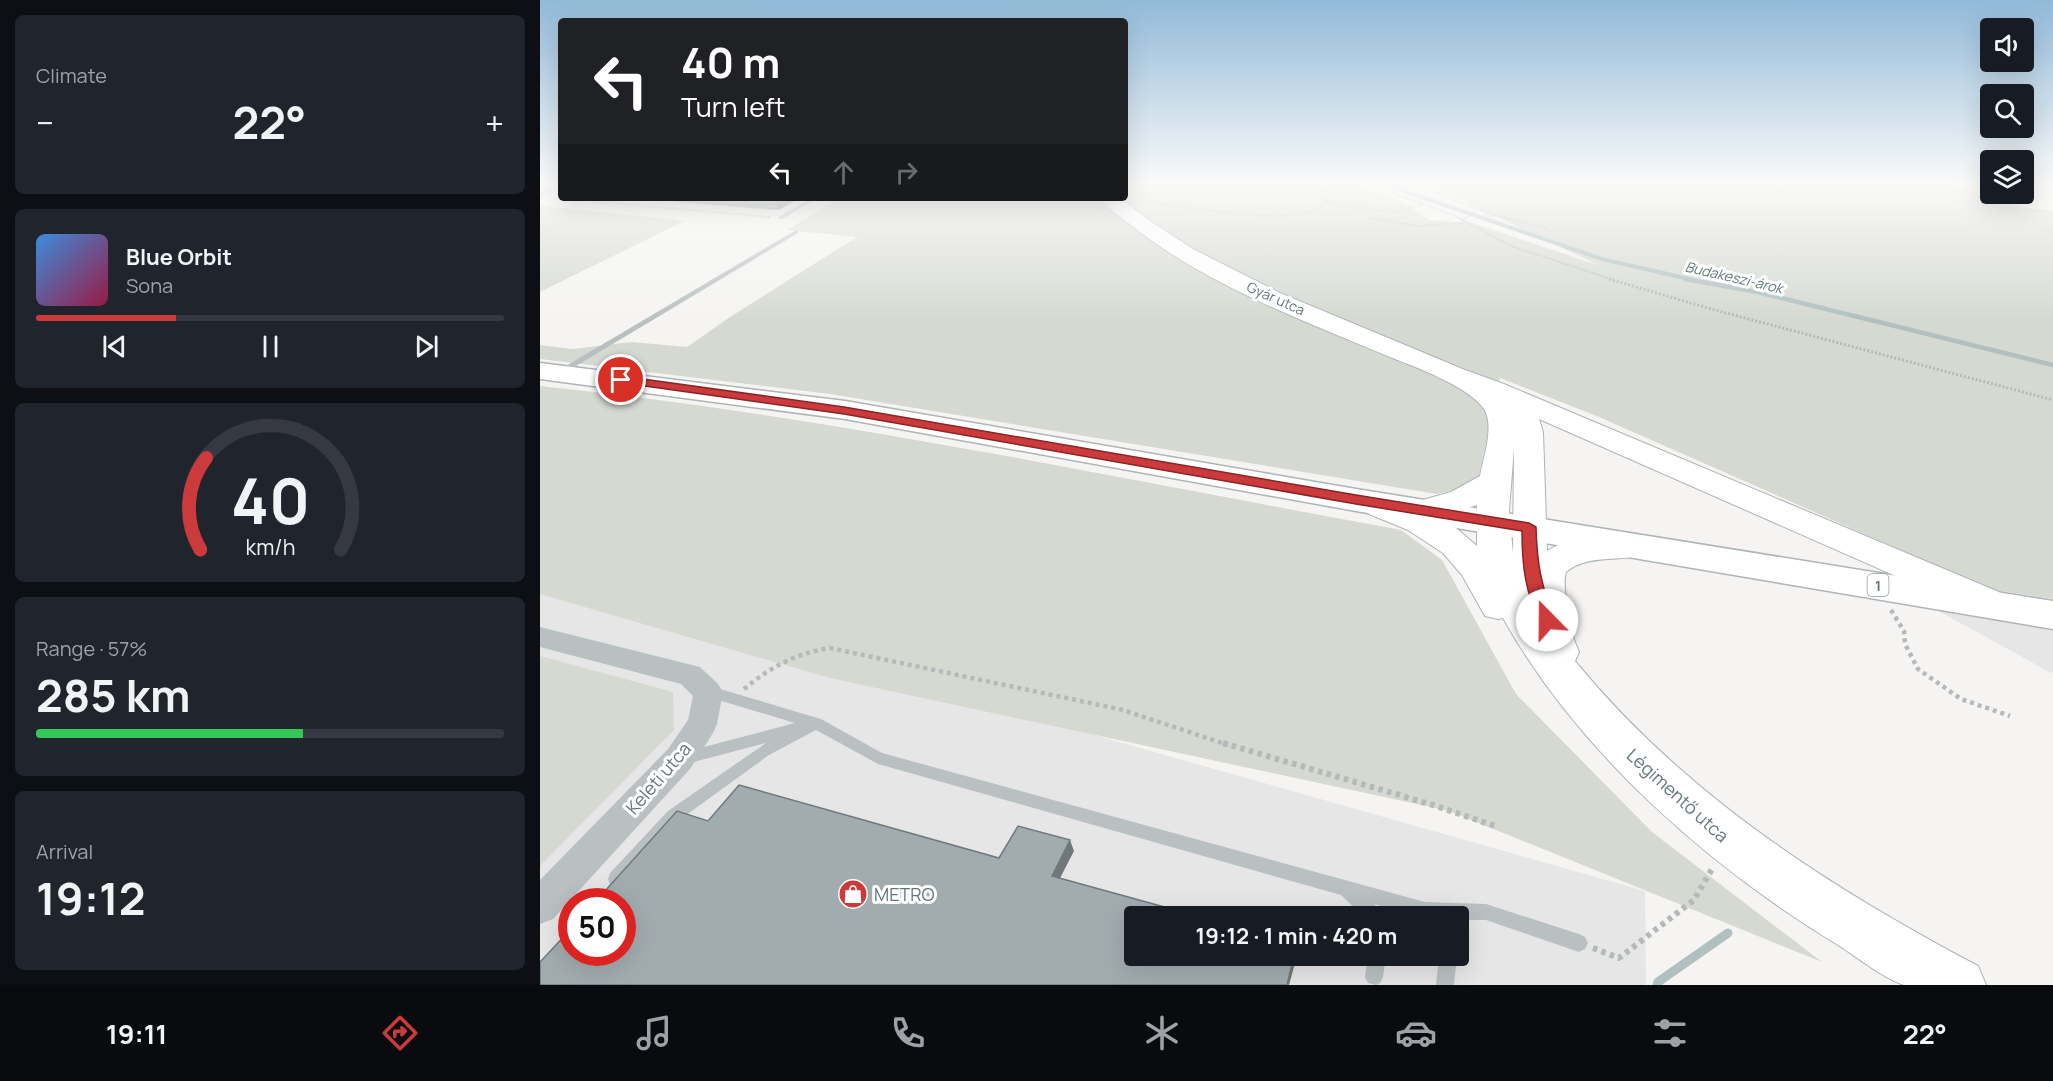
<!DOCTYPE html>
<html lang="en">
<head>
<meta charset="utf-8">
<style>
  :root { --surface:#171b24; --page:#20242c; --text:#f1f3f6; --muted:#9ea1a6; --line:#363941; --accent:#cd3a3c }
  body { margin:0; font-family:Manrope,sans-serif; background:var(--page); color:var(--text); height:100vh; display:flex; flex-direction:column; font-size:22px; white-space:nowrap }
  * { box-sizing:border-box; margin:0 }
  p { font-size:20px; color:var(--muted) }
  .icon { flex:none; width:33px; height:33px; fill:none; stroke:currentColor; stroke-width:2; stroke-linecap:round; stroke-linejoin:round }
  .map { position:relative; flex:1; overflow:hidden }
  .details { display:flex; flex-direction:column; gap:15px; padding:15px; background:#0d0f14; width:540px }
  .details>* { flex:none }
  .top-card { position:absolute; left:18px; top:18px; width:570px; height:183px; border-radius:6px; box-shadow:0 6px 24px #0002; background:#202124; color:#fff; overflow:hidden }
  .tools { position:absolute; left:1440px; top:18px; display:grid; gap:12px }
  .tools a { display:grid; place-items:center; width:54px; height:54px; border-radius:6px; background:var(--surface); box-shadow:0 6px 24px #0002; font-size:30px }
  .speed { position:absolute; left:18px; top:888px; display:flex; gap:12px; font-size:30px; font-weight:700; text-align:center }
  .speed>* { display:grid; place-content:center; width:78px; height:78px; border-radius:50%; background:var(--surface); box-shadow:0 6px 24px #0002; line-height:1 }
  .speed .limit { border:9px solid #d22; background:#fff; color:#111 }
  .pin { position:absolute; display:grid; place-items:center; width:51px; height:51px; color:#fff; margin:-26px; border:3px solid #fff; border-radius:50%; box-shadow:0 2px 6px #0007 }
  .me { position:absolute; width:66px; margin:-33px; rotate:338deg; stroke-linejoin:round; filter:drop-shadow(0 0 4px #0008) }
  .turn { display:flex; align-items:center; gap:21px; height:126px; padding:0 24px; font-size:27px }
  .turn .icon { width:78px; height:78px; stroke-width:2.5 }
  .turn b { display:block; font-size:42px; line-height:51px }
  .lanes { display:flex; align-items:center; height:57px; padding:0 24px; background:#0003; justify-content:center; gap:30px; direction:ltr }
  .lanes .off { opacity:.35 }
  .big { font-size:45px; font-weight:700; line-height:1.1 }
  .details .widget { flex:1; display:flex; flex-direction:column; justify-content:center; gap:9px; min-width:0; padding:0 21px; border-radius:9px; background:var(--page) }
  .details .dial { align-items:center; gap:0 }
  .dial svg { height:156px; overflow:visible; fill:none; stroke:var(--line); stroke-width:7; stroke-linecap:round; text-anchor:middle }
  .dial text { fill:var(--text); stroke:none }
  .song { display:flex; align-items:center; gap:18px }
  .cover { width:72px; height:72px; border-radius:9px; background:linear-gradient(135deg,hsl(210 70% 55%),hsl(340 70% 35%)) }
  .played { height:6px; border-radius:3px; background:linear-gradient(90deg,var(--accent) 30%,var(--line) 30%) }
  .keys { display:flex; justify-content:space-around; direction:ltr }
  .heat { display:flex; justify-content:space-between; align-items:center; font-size:33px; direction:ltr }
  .charge { height:9px; border-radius:4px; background:linear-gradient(90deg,#34c759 57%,var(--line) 0) }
  .trip { position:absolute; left:584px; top:906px; width:345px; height:60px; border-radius:6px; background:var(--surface); box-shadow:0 6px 24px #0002; font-weight:700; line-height:60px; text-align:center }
  .tabs { display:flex; height:96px; justify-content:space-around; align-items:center; background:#090b0e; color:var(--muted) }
  .tabs .icon { width:42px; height:42px }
  .tabs .active { color:var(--accent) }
  .tabs b { font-size:27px; color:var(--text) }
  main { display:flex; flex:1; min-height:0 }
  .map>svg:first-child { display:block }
  .built { fill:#e5e6e5; fill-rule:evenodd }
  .green { fill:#d6d9d2 }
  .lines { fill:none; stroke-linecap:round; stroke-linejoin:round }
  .stream-far2 { stroke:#b0c0c0; stroke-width:4 }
  .stream-far1 { stroke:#b0c0c0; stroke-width:4.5 }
  .stream { stroke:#b0c0c0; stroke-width:9 }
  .secondary-casing { stroke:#adb4b6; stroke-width:2 }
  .primary-casing { stroke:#aeb4b5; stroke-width:3 }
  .path-far3 { stroke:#b4b9ba; stroke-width:2; stroke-dasharray:1.5 1.5; stroke-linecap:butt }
  .path-far2 { stroke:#b4b9ba; stroke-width:3; stroke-dasharray:2 2; stroke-linecap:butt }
  .path-far1 { stroke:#b4b9ba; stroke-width:4.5; stroke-dasharray:4 4; stroke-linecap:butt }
  .path { stroke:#b4b9ba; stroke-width:6; stroke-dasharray:4.5 4.5; stroke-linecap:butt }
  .service { fill:#bac0c1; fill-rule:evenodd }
  .minor { fill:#bac0c1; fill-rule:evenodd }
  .secondary { fill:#fff; fill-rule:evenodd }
  .primary { fill:#fff; fill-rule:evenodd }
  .wall { fill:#8b9496 }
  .shaded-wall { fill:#71787a }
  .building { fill:#a2acae; stroke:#71787a; stroke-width:1.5 }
  .route { fill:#cd3a3c; stroke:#852627; stroke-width:1.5 }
  .labels { text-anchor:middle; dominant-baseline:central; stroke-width:6; stroke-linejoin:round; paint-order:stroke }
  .far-water-label { font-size:14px; font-style:italic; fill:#637b7c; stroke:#fff }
  .far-street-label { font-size:14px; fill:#64767a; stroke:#fff }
  .shield { fill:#fff; stroke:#929fa2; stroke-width:1.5 }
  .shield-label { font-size:14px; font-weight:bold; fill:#64767a }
  .near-street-label { font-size:18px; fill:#64767a; stroke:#fff }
  .near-poi-label { font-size:18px; fill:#64767a; stroke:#fff; text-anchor:start }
</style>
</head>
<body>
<main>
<section class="details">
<div class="widget"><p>Climate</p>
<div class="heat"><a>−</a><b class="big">22°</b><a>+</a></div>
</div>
<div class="widget">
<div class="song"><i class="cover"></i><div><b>Blue Orbit</b><p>Sona</p></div></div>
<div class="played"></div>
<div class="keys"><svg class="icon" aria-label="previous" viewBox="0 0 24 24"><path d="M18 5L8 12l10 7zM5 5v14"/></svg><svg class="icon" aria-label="pause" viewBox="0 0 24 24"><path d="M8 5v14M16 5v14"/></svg><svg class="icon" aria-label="next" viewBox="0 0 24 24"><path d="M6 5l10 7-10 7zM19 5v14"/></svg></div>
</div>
<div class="widget dial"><svg viewBox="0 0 100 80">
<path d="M14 69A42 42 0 1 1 86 69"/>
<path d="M14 69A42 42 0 0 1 17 22" stroke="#cd3a3c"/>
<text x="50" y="56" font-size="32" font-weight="700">40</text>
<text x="50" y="72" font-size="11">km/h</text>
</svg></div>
<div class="widget"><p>Range · 57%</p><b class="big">285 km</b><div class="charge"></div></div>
<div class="widget"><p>Arrival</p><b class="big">19:12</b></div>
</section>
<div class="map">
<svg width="1513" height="985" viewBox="0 0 1513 985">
  <rect width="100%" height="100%" fill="#f5f4f2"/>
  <!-- built -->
  <path class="built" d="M0,578L1105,891L1106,985H0ZM32,902H82V952H32ZM594,916H918V956H594Z
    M1386,604L1513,625V674Z"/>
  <!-- green -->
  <path class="green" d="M585,183H815L867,204L889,220L933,223L1060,266L886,183H1410L1481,208L1513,210V599L1449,589L1059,417L960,378L937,484L897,494L290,394L0,359V345L33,349L91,342L147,347L190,317L317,237L247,230L300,198H585Z
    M0,206L131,219L144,221L0,292Z
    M0,386C290,416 575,478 861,530L902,560L976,694L1112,832L1282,962L909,811L290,678L0,594Z
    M0,656L133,692L134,730L0,866Z"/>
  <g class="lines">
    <!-- stream-far2 -->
    <path class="stream-far2" d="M841,183L1062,259L1153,280"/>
    <!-- stream-far1 -->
    <path class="stream-far1" d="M1145,279L1217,292L1513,365"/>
    <!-- stream -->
    <path class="stream" d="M1117,985L1118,982L1188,933"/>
    <!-- secondary casing -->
    <g class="secondary-casing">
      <path id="secondary" d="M560,198H580L613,223L653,249L740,293L925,370L964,384L1459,592L1464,601L1459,610L1446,614L1433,610L999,419L1003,432L1007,551C1032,535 1074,531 1102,539L1107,547L1102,555C1076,562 1048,554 1026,572C1022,585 1029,600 1023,612L1039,652L1035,661C1144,794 1287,886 1438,966L1446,985C1429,985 1378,985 1364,985C1343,978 1317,957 1298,945C1168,866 1038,752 963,618L958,619L945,616L922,575L903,553L868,530L829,514L824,507L829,500L840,497L869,506L872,503L911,492L940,476C943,458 955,426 944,409C928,386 875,367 850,357C762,320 666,285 591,225C581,217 567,209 560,198ZM974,448L973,554L969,510ZM937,505V546L916,528L896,517Z"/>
    </g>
    <!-- primary casing -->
    <g class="primary-casing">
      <path id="primary" d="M0,363L305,401L816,489L1513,601V629L816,511L305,419L0,379Z"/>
    </g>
    <!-- path-far3 -->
    <path class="path-far3" d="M827,183L915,216L971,246L1074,280
      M880,183L910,199L943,211
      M890,187L901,183
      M13,198L230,217
      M599,201C633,204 770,233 788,199L776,183
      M786,203L855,212L882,205
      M941,209L943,211
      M943,211L956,216H947Z
      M955,215L1006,228
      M831,218L877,226L924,223
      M921,220L930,215L939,218L946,215"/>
    <!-- path-far2 -->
    <path class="path-far2" d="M1069,279L1175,310L1513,400"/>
    <!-- path-far1 -->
    <path class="path-far1" d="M1351,610L1364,631L1365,644L1378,669L1421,699L1470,716
      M204,689C230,667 257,653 290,648L583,710L688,745"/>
    <!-- path -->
    <path class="path" d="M683,743L893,805L958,827
      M1053,948L1079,958L1154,900L1172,869"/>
    <!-- service -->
    <path class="service" d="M4,183L10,191L0,199V194L4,191L1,185Z
      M271,198H278L242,219L237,218Z
      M256,230L259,232L258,233L21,375H15L14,373Z
      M170,686L281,719L342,753L885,902L946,904L1039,934L1045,937L1048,943L1045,949L1039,952L946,920H918V916H878L834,904L840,910L842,916H823L801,895L338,764L276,730L229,755L138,821L82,885L76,887L70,885L68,879L70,873L128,811L226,743L146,764L141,763L139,758L141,753L255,723L165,696L163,692L165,688Z
      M828,956H846L843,977L840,983L836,985L828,983L825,977Z
      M899,956H917L914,985H896Z"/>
    <!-- minor -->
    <path class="minor" d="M0,627L160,667L178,684L183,692L177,724L173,733L150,769L13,919L0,924V880L128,749L148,720L153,696L141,684L0,647Z"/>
    <!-- secondary -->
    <use href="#secondary" class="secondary"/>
    <!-- primary -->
    <use href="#primary" class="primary"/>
  </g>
  <!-- wall -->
  <path class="wall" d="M88,198H260L238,210Z"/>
  <!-- shaded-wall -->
  <path class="shaded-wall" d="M234,198H260L238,210Z
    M530,840L534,851L516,886L512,876Z
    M754,956H757L749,985H747Z"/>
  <!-- building -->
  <path class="building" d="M199,785L459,858L478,826L530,840L512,876L657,916H594V956H754L747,985H0V962L32,928V952H82V902H55L137,811L168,821Z"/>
  <!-- sky -->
  <linearGradient id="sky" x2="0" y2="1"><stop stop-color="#91b9d8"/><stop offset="0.57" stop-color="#fafaf9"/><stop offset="1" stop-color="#fafaf9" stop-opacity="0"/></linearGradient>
  <rect width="1513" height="321" fill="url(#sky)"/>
  <!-- route -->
  <path class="route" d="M81,376L304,407L816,495L989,523L996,527C997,565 1001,585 1015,620L1013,624H1002C985,595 982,564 982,531L816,504L304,414L77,382V377Z"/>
  <!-- icons -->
  <defs>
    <g id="shop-disc" transform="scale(1.5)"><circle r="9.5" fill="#cd3a3c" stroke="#fff"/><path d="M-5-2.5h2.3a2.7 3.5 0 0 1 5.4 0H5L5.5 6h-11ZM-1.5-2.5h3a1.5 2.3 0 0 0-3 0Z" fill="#fff"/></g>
  </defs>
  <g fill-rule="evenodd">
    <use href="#shop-disc" x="313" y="894"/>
  </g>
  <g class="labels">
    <!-- far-water labels -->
    <g class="far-water-label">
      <text transform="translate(1194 277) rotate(13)">Budakeszi-árok</text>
    </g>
    <!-- far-street labels -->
    <g class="far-street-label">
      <text transform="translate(736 298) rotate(24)">Gyár utca</text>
    </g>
    <!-- shield labels -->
    <rect class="shield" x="1327.5" y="574" width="21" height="22" rx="4.5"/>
    <g class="shield-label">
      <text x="1338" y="585">1</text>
    </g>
    <!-- near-street labels -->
    <g class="near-street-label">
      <text transform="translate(118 778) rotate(-49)">Keleti utca</text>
      <text transform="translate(1138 795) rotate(42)">Légimentő utca</text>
    </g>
    <!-- near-poi labels -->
    <g class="near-poi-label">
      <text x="334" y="894">METRO</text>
    </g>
  </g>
</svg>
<div class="tools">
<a><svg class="icon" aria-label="sound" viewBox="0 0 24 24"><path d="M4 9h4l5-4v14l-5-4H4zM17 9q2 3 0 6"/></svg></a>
<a><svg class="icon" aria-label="search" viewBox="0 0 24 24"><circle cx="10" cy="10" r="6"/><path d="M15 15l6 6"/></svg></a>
<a><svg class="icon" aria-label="layers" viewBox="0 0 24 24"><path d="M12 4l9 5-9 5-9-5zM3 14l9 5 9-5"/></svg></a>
</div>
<div class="speed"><div class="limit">50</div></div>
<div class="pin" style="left:81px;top:380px;background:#d93025"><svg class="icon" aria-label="arrive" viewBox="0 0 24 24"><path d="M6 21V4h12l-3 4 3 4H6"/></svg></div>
<svg class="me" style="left:1007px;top:620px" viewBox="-20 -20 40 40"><circle r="19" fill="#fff"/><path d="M0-13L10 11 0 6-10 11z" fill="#cd3a3c"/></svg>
<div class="trip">19:12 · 1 min · 420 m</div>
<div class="top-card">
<div class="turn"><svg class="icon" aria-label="left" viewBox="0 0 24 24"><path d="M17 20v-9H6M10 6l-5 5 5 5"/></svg><div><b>40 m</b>Turn left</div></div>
<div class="lanes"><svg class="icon" aria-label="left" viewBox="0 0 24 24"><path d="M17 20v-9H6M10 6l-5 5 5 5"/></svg><svg class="icon off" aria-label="ahead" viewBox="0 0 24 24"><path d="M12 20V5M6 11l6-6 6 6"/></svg><svg class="icon off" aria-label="right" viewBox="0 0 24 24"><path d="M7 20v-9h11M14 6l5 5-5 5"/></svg></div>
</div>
</div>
</main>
<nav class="tabs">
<b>19:11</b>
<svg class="icon active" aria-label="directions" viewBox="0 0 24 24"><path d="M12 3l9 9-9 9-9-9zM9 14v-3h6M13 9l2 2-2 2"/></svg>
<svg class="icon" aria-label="music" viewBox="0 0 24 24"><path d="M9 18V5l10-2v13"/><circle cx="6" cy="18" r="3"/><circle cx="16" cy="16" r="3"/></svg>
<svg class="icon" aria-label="phone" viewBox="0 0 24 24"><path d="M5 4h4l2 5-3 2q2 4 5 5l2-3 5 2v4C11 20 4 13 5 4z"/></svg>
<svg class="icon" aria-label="climate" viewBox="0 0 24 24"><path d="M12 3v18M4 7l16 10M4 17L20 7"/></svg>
<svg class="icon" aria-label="car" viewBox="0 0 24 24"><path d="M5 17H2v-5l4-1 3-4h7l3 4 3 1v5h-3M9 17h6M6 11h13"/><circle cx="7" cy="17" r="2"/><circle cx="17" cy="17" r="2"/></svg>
<svg class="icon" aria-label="filters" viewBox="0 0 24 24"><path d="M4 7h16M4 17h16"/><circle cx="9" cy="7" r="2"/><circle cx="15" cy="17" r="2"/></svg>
<b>22°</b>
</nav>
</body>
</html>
